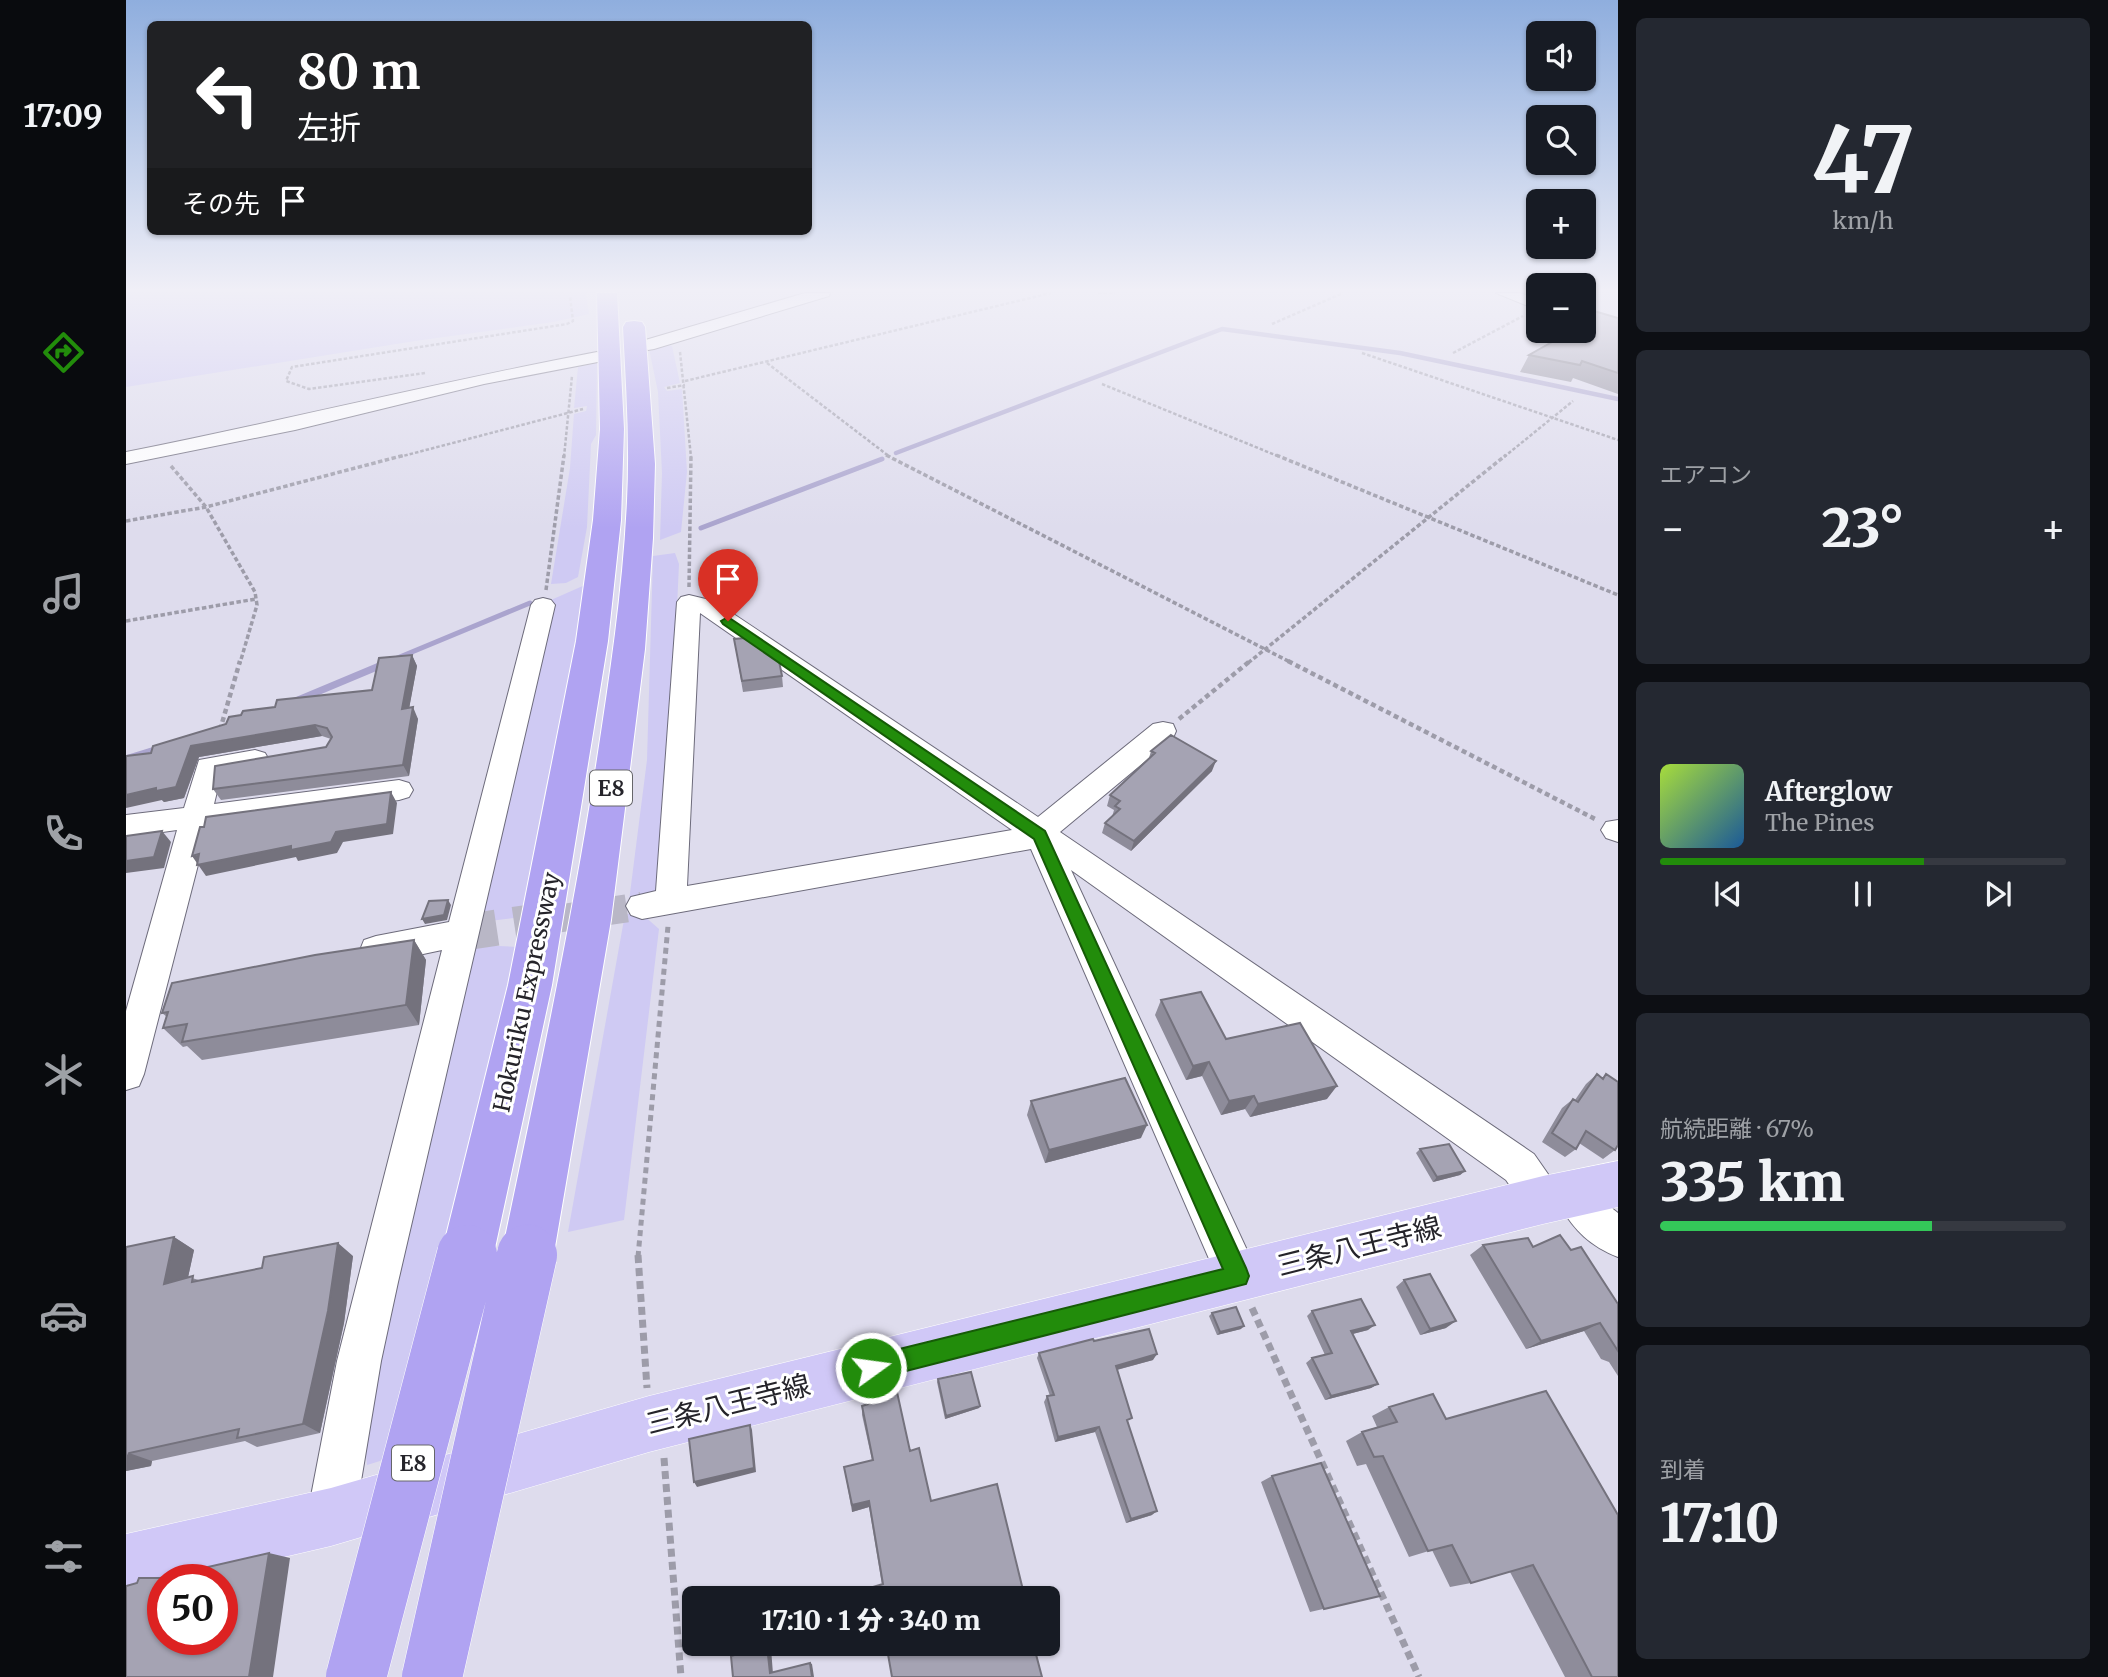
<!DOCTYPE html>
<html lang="ja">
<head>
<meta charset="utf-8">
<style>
  :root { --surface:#171b24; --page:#242831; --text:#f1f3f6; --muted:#9ea1a6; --line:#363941; --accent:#228c0b }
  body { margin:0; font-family:Merriweather,"Noto Sans JP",serif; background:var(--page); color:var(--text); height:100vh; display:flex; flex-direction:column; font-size:26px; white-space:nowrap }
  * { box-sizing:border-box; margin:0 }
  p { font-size:23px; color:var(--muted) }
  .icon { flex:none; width:38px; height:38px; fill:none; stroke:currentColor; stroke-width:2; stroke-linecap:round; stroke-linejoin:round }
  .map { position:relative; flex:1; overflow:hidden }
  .drawer { display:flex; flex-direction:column; gap:18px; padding:18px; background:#0d0f14; width:490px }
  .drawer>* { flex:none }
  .banner { position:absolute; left:21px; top:21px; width:665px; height:214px; border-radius:10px; box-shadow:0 2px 5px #0004; background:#202124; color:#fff; overflow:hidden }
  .tools { position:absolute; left:1400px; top:21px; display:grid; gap:14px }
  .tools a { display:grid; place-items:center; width:70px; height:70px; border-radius:10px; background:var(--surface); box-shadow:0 2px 5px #0004; font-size:35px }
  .speed { position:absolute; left:21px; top:1564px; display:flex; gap:14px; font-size:35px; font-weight:700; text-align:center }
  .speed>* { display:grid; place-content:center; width:91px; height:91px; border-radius:50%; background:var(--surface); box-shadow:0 2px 5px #0004; line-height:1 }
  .speed .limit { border:10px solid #d22; background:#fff; color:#111 }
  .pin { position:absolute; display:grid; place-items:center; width:60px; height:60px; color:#fff; margin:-72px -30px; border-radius:50% 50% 50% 0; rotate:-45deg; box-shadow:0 0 7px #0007 }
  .pin .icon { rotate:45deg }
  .me { position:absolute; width:77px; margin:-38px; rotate:76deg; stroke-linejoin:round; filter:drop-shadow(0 0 5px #0008) }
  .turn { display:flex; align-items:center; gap:24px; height:147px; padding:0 35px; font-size:32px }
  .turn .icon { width:91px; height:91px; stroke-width:2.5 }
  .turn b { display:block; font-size:49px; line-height:60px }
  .then { display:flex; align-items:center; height:66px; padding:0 35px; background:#0003; gap:14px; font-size:26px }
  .big { font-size:52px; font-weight:800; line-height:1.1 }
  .drawer .card { flex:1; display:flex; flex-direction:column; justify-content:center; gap:10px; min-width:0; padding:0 24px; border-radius:10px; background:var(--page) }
  .drawer .dial { align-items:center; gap:0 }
  .dial b { font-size:91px; line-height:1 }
  .song { display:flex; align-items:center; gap:21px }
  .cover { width:84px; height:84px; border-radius:10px; background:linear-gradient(135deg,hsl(80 70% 55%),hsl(210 70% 35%)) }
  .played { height:7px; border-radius:4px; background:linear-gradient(90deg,var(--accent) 65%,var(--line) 65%) }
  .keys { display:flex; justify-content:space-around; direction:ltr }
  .heat { display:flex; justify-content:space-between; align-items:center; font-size:38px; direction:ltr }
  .charge { height:10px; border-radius:5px; background:linear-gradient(90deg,#34c759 67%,var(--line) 0) }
  .trip { position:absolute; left:556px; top:1586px; width:378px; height:70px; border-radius:10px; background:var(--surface); box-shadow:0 2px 5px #0004; font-weight:800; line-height:70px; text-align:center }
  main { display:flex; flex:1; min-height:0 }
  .tab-bar { display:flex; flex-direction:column; width:126px; justify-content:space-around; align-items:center; background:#090b0e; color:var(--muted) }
  .tab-bar .icon { width:49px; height:49px }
  .tab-bar .active { color:var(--accent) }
  .tab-bar b { font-size:32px; color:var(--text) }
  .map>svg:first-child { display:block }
  .green { fill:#cfcaf3 }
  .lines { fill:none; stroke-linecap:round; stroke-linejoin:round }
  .stream-far2 { stroke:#aaa4ce; stroke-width:4.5 }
  .stream-far1 { stroke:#aaa4ce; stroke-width:5 }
  .stream { stroke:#aaa4ce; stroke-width:7 }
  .minor-tunnel-far1 { stroke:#b9b7c6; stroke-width:28; stroke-dasharray:28 14; stroke-linecap:butt }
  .minor-tunnel { stroke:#b9b7c6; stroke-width:36; stroke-dasharray:36 18; stroke-linecap:butt }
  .minor-casing { stroke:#6d6b7b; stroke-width:2 }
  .major-casing { stroke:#fff; stroke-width:1 }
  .highway-casing { stroke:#fff; stroke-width:2 }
  .path-far4 { stroke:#9d9ca9; stroke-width:2.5; stroke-dasharray:3.5 2; stroke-linecap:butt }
  .path-far3 { stroke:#9d9ca9; stroke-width:3.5; stroke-dasharray:4.5 2.5; stroke-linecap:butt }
  .path-far2 { stroke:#9d9ca9; stroke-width:4.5; stroke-dasharray:5 3.5; stroke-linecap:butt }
  .path-far1 { stroke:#9d9ca9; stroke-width:5; stroke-dasharray:6 4.5; stroke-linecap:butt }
  .path { stroke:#9d9ca9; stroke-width:7; stroke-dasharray:8 5; stroke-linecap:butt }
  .minor { fill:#fff; fill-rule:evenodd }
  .major { fill:#d0c8f7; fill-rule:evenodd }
  .highway { fill:#b0a3f2; fill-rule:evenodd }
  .highway-bridge-far1-casing { stroke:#fff; stroke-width:48; stroke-linecap:butt }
  .highway-bridge-casing { stroke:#fff; stroke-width:61; stroke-linecap:butt }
  .highway-bridge-far1 { stroke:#b0a3f2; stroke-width:46 }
  .highway-bridge { stroke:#b0a3f2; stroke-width:60 }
  .wall { fill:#8e8c9a }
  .shaded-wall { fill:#74727d }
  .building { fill:#a5a3b3; stroke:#74727d; stroke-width:2; fill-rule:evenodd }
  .route { fill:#228c0b; stroke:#165b07; stroke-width:2 }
  .labels { text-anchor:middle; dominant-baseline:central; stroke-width:6; stroke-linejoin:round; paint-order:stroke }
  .shield { fill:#fff; stroke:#66666a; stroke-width:2 }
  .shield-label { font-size:21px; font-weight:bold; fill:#25242a }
  .street-label { font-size:23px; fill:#25242a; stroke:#fff }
  .near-street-label { font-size:28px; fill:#25242a; stroke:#fff }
</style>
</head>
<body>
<main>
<nav class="tab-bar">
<b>17:09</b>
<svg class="icon active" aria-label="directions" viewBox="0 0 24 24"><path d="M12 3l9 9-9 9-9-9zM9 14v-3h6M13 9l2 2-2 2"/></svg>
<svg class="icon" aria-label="music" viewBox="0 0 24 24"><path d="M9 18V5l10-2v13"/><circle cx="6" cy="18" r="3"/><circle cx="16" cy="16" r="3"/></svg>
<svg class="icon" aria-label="phone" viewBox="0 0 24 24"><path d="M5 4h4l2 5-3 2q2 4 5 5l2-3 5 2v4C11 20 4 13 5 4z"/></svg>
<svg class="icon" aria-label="climate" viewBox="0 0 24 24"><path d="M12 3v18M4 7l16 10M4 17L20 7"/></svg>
<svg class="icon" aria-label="car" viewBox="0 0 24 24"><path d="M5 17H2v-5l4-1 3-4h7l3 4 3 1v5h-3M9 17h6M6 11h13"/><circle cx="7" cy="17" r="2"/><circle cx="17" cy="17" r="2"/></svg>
<svg class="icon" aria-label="filters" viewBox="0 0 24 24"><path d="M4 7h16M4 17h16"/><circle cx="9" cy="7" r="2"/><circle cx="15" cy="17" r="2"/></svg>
</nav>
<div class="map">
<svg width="1492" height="1677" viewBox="0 0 1492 1677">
  <rect width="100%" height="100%" fill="#dedced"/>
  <!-- green -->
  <path class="green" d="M0,293H460L463,314L427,322L289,341L0,387Z
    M538,344L546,346L554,383L538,387L541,391L556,389L561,472L555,532L534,540L536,473L532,392L523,349Z
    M471,363L470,435L465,444L461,527L452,577L440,583L425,584L444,468L448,414L460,411L461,406L448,408L452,367Z
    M549,553L553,564L538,889L532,896L503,901L521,760L527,556Z
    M459,585L443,683L419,791L395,917L355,922L425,600Z
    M499,914H516L533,929L498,1220L442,1232Z
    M349,945L393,947L267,1457L241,1465L238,1434L323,1040Z"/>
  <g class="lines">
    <!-- stream-far2 -->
    <path class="stream-far2" d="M770,453L1096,329L1274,353L1492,399"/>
    <!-- stream-far1 -->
    <path class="stream-far1" d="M575,528L756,459
      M269,659L404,603"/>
    <!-- stream -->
    <path class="stream" d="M172,700L258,664
      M0,759L32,749"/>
    <!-- minor-tunnel-far1 -->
    <path class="minor-tunnel-far1" d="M390,925L516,906"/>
    <!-- minor-tunnel -->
    <path class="minor-tunnel" d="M335,933L401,923"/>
    <!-- minor casing -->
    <g class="minor-casing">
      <path id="minor" d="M679,293H704L703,296L528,349L522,350L514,345L516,341Z
        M1370,293H1394L1412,300V310Z
        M471,352L480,357L477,361L358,384L169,430L0,464V452C157,421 313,382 471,352Z
        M563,595L588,601L912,817L1027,724L1037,722L1047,724L1050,731L1047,738L934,832L1408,1154L1431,1187L1434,1179L1448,1174C1469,1182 1473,1199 1492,1213V1257C1464,1246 1449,1231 1434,1206L1431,1214L1417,1219L1403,1214L1380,1180L945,870L1133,1276L1127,1291L1112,1297L1097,1291L905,849L516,919L505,915L500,906L505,897L530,891L551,602L555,597ZM574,613L886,830L561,886Z
        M417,598L425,600L429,605L272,1282L255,1361L229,1517L222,1534L205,1541L188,1534L181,1517L211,1361L316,950L250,964L238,960L234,950L238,940L250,936L323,922L405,605L409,600Z
        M129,750L139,753L143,760L139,767L95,775L88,804L273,780L283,783L287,790L283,797L273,800L82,826L18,1074L13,1086L0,1090V1011L51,830L0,837V815L58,808L73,760Z
        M1492,820V842L1480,838L1475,830L1480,822Z"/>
    </g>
    <!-- major casing -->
    <g class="major-casing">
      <path id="major" d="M1492,1161V1207L1417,1224L523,1452L205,1546L59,1580H37V1585L0,1594V1534L205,1488L523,1396L1417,1176Z"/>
    </g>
    <!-- highway casing -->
    <g class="highway-casing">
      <path id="highway" d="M471,293H491L498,429L495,520L482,641L426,985L369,1248L361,1266L343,1274L325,1266L317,1248L382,985L450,641L467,520L474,429Z
        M508,321L516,322L519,327L529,464L527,538L519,649L485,920L429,1247L421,1265L403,1273L385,1265L377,1247C411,1085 446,923 471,759C484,674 497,588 501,501C504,443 500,385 497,327L500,322Z"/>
    </g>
    <!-- path-far4 -->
    <path class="path-far4" d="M972,293H989
      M1146,324L1217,293
      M554,352L565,457
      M1236,353L1492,440
      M1327,353L1397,316
      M641,363L764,457
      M299,373L183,389L160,381L166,367L441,324L447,321L444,296
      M559,381L925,293
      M976,384L1154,457
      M541,388L559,385
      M273,457L457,409
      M438,457L446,376
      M1378,457L1447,401"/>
    <!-- path-far3 -->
    <path class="path-far3" d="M760,455L1166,663
      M1150,455L1492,595
      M45,466L80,507L129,592L131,605L114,663
      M0,521L80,507L279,455
      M563,587L565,455
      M420,590L438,455
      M0,621L130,599
      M1122,663L1380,455"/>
    <!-- path-far2 -->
    <path class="path-far2" d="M1162,661L1469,819
      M1053,719L1124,661
      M94,730L114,661"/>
    <!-- path-far1 -->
    <path class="path-far1" d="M512,1257L542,926"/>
    <!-- path -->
    <path class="path" d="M512,1255L521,1388
      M1126,1308L1293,1677
      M538,1458L555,1677"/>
    <!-- minor -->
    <use href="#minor" class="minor"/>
    <!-- major -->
    <use href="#major" class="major"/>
    <!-- highway -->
    <use href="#highway" class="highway"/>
    <!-- highway-bridge-far1 casing -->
    <g class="highway-bridge-far1-casing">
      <path id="highway-bridge-far1" d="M341,1257L343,1248
        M401,1257L403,1247"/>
    </g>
    <!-- highway-bridge casing -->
    <g class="highway-bridge-casing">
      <path id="highway-bridge" d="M230,1677L341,1255
        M306,1677L401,1255"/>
    </g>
    <!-- highway-bridge-far1 -->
    <use href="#highway-bridge-far1" class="highway-bridge-far1"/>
    <!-- highway-bridge -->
    <use href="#highway-bridge" class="highway-bridge"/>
  </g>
  <!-- wall -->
  <path class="wall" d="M1492,318V394L1447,378L1445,382L1394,372L1403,355L1428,340L1433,331H1458Z
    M608,639L656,676L657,687L617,692Z
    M286,655L291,666L283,708L292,719L283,776L95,800L87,789L200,747L205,739L196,736L73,757L58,798L38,802L36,800L25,753L100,724L115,715L149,707L246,690Z
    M1025,751L1086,771L1005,851L976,833L979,823L986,817L988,810L981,806L984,795L1023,758Z
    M288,940L300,960L293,1025L76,1060L61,1046L57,1047L37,1028L41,1017L36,1013Z
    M1035,1000L1100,1039L1201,1099L1124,1117L1119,1109L1095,1115L1076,1076L1060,1080L1029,1015Z
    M1471,1074L1476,1078L1480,1074L1489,1150L1477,1159L1453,1143L1450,1149L1439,1157L1416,1142L1436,1108L1447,1099L1449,1100L1460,1084Z
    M905,1101L1015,1138L919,1163L901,1115Z
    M1294,1149L1339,1171L1334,1175L1307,1182L1290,1153Z
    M48,1237L68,1250L62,1277L73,1280L227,1256L218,1323L194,1433L131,1447L119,1441L26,1461L25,1466L0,1471V1247Z
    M1357,1245L1445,1250L1492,1304V1376L1483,1362L1475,1359L1458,1331L1400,1349L1344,1255Z
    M1278,1280L1320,1328L1294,1335L1270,1287Z
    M1186,1311L1242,1330L1226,1334L1252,1384L1245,1388L1199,1400L1180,1363L1186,1358L1199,1355L1181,1316Z
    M1086,1313L1115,1329L1091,1335L1083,1316Z
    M968,1341L1027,1360L991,1370L1002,1423L1026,1515L1000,1523L969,1432L929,1442L918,1402L921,1396H924L911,1358L913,1353Z
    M812,1379L854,1406L853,1408L819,1419L811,1382Z
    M749,1388L784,1451L805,1501L897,1590L894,1593L756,1585L743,1507L726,1512L718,1467L746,1460L736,1415V1406L750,1402Z
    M1263,1407L1320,1419L1492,1677H1439L1384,1572L1345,1583L1324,1587L1306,1550L1283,1557L1240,1464L1231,1466L1220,1441L1236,1432L1251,1427L1246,1416Z
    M1146,1476L1254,1596L1184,1612L1135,1482Z"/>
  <!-- shaded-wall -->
  <path class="shaded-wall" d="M286,655L291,666L281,720L276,709Z
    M287,707L292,719L283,776L277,765Z
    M189,725L196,736L73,757L58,798L38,802L36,800L0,808V795L65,746Z
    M1090,761L1086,771L1005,851L1008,841Z
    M265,792L271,803L267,834L217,842L211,853L172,861L170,857L80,876L66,856L210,832Z
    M36,831L45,842L38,868L0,873V861Z
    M322,900L325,905L321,920L299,924L296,919Z
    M288,940L300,960L293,1025L280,1005Z
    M1083,1062L1076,1076L1060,1080L1067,1066Z
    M1211,1086L1201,1099L1124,1117L1132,1104Z
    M1128,1096L1119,1109L1095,1115L1103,1101Z
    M1021,1125L1015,1138L919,1163L923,1150Z
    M1339,1171L1334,1175L1307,1182L1311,1177Z
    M48,1237L68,1250L58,1296L38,1284Z
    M212,1243L227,1256L218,1323L194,1433L177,1424Z
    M1330,1321L1320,1328L1294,1335L1304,1329Z
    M1474,1323L1458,1331L1400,1349L1415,1341Z
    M1249,1325L1242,1330L1219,1336L1225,1331Z
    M1118,1326L1115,1329L1091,1335L1094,1332Z
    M1031,1354L1027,1360L986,1371L990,1366Z
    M1252,1384L1245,1388L1199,1400L1205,1396Z
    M854,1406L853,1408L819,1419L820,1416Z
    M624,1425L626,1430L630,1472L571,1487L568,1482Z
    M973,1427L969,1432L929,1442L932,1437Z
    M3,1453L26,1461L25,1466L0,1471V1458Z
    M743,1501V1507L726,1512V1505Z
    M1031,1511L1026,1515L1000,1523L1005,1519Z
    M143,1553L164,1558L147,1677H123Z
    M641,1646L645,1648L647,1674L644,1673Z
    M684,1663L686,1664L688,1677H686Z"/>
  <!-- building -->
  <path class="building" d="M1468,311L1492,318V373L1456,361L1454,365L1403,355L1442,333L1435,331H1458V316Z
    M619,638L653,661L656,676L616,681L608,639Z
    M286,655L276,709L287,707L277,765L87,789L89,766L200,747L206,737L201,728L189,725L65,746L50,787L30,791V788L0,795V756L25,753L27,746L100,724L103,717L115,715L117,711L149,707L151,700L246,690L253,658Z
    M1045,735L1090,761L1008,841L979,823L994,809L989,806L994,801L984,795L1029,753L1025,751Z
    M265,792L261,824L210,832L205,842L165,850V846L71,865L73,854L66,856L74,827H78L80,817Z
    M36,831L28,857L0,861V836Z
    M322,900L318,915L296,919L303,901Z
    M288,940L280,1005L56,1042L61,1024L37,1028L42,1012L36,1013L46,983L189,955Z
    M1075,992L1100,1039L1174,1023L1211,1086L1132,1104L1128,1096L1103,1101L1083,1062L1067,1066L1035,1000Z
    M1471,1074L1477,1079L1480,1074L1492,1082V1145L1489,1150L1460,1131L1450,1149L1426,1133L1447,1099L1452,1102Z
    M999,1078L1021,1125L923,1150L905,1101Z
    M1323,1144L1339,1171L1311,1177L1294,1149Z
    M1434,1235L1445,1250L1455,1247L1492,1304V1351L1474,1323L1415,1341L1357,1245L1402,1238L1407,1247Z
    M48,1237L38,1284L67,1276L66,1282L136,1268L138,1257L212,1243L202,1311L177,1424L111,1438L113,1429L3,1453L1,1458H0V1247Z
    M1304,1274L1330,1321L1304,1329L1278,1280Z
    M1235,1299L1249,1325L1225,1331L1252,1384L1205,1396L1186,1358L1206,1353L1186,1311Z
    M1110,1307L1118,1326L1094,1332L1086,1313Z
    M1023,1329L1031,1354L990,1366L1006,1418L1001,1420L1031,1511L1005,1519L973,1427L932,1437L921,1396L928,1395L913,1353L967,1339L968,1341Z
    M845,1372L854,1406L820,1416L812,1379Z
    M769,1383L784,1451L793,1448L805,1501L871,1484L897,1590L893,1591L895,1598H738L737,1590L757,1584L743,1501L726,1505L718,1467L747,1460L736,1406L752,1401L749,1388Z
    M1420,1391L1492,1515V1677H1466L1407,1565L1345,1583L1326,1545L1302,1551L1257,1456L1248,1457L1236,1432L1271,1422L1263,1407L1307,1394L1320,1419Z
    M624,1425L628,1468L568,1482L563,1439Z
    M1195,1463L1254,1596L1198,1609L1146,1476Z
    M143,1553L123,1677H0V1586L11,1583L13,1578H34ZM37,1580H96V1640H37Z
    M760,1643H907L916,1677H766Z
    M641,1646L644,1673L684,1663L686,1677H607L605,1656Z"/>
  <!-- sky -->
  <linearGradient id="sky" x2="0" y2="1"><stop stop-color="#8faede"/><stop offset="0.55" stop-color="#f0eff7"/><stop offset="1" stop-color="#f0eff7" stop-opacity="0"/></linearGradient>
  <rect width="1492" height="528" fill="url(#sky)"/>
  <!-- route -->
  <path class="route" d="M602,617L919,831L1120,1268L1123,1276L1120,1284L745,1380L736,1376L733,1368L736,1360L745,1356L1097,1269L908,839L597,624L595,621Z"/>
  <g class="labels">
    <!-- shield labels -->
    <g class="shield">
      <rect x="464" y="770.5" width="42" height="35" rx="5"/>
      <rect x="266" y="1445.5" width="42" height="35" rx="5"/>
    </g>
    <g class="shield-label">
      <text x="485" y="788">E8</text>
      <text x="287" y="1463">E8</text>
    </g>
    <!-- street labels -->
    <g class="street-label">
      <text transform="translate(400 992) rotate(-78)">Hokuriku Expressway</text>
    </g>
    <!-- near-street labels -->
    <g class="near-street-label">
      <text transform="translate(1233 1246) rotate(-14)">三条八王寺線</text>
      <text transform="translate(602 1404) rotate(-14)">三条八王寺線</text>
    </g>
  </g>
</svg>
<div class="tools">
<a><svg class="icon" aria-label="sound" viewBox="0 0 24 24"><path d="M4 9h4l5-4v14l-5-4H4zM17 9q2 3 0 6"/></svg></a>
<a><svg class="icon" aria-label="search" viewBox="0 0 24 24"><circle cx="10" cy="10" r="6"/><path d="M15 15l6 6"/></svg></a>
<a>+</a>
<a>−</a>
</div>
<div class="speed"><div class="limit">50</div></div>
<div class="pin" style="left:602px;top:621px;background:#d93025"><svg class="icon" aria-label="arrive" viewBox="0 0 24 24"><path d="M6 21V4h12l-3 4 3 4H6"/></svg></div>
<svg class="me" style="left:745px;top:1368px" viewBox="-20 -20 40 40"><circle r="17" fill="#228c0b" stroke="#fff" stroke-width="3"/><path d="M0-11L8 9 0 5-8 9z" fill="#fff"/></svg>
<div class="trip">17:10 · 1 分 · 340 m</div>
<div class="banner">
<div class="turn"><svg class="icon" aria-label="left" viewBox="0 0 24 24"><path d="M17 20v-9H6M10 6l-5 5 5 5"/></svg><div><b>80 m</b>左折</div></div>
<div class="then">その先<svg class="icon" aria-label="arrive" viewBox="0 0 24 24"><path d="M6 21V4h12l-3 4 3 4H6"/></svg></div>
</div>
</div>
<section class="drawer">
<div class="card dial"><b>47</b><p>km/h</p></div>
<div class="card"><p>エアコン</p>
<div class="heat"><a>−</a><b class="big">23°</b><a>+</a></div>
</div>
<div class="card">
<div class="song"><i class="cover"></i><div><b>Afterglow</b><p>The Pines</p></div></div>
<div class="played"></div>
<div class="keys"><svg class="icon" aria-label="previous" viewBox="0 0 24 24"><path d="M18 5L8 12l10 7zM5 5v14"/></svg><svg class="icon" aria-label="pause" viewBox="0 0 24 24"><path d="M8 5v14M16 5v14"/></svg><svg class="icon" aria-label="next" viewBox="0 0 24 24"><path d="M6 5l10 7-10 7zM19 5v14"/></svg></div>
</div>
<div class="card"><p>航続距離 · 67%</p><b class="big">335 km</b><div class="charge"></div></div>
<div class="card"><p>到着</p><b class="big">17:10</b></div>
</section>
</main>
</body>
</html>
